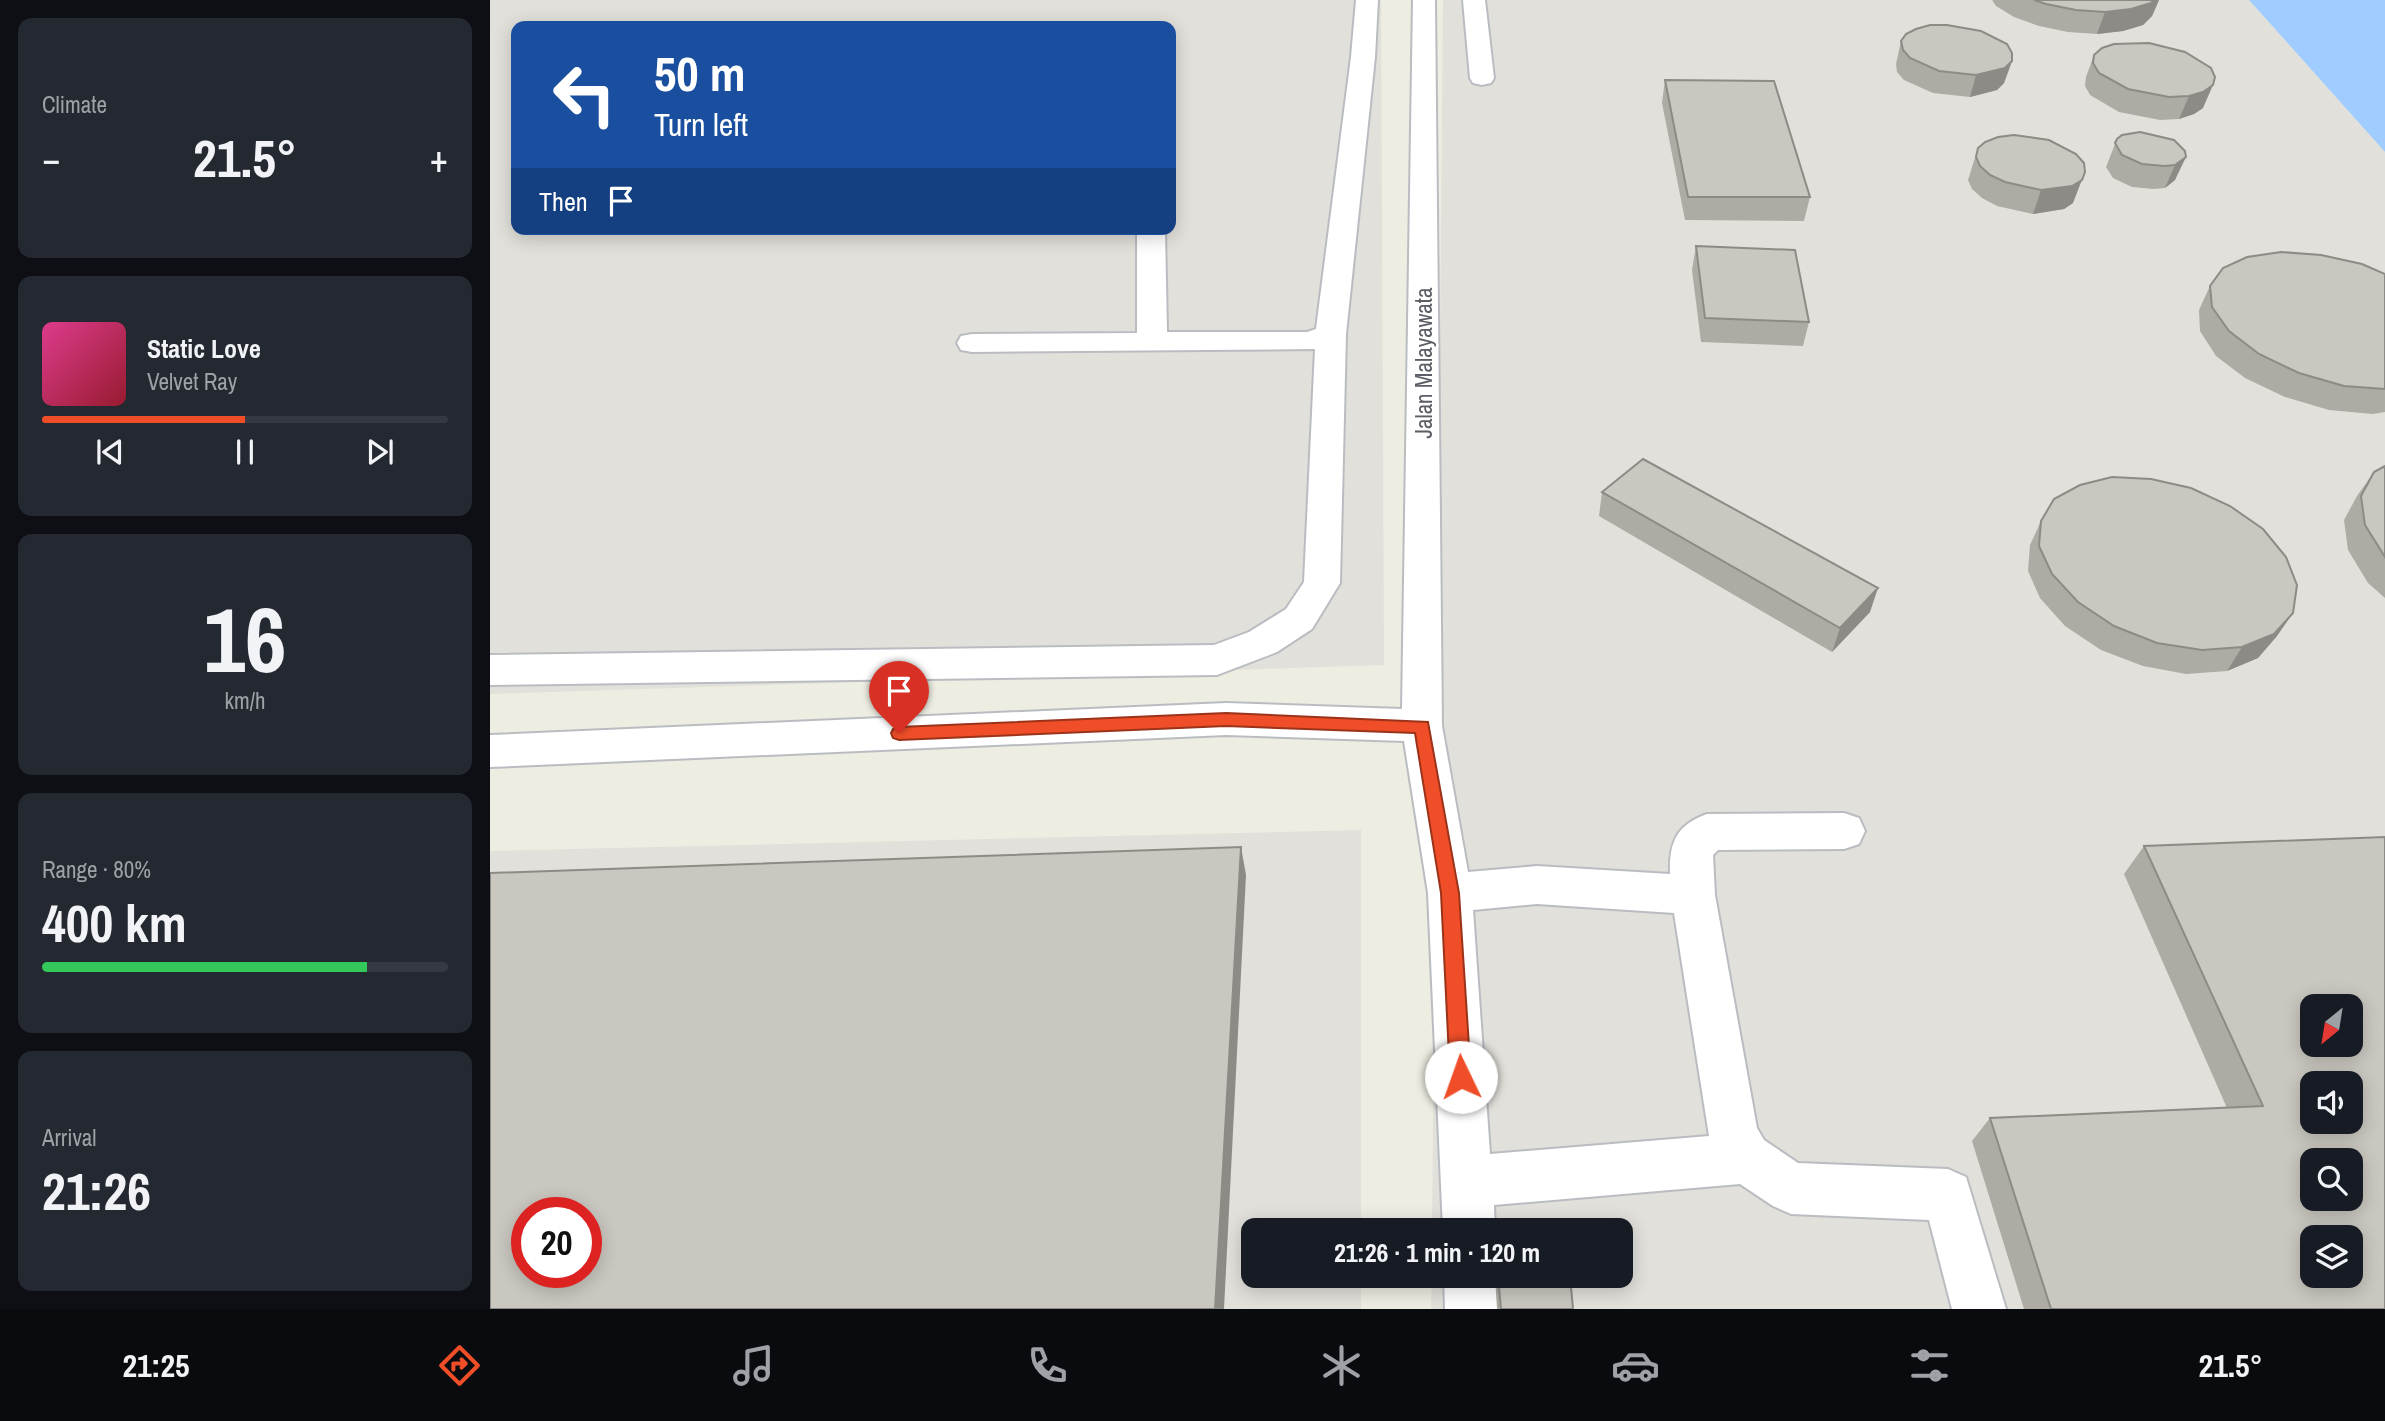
<!DOCTYPE html>
<html lang="en">
<head>
<meta charset="utf-8">
<style>
  :root { --surface:#171b24; --page:#242831; --text:#f1f3f6; --muted:#9ea1a6; --line:#363941; --accent:#ef4e28 }
  body { margin:0; font-family:"Archivo Narrow",sans-serif; background:var(--page); color:var(--text); height:100vh; display:flex; flex-direction:column; font-size:26px; white-space:nowrap }
  * { box-sizing:border-box; margin:0 }
  p { font-size:23px; color:var(--muted) }
  .icon { flex:none; width:38px; height:38px; fill:none; stroke:currentColor; stroke-width:2; stroke-linecap:round; stroke-linejoin:round }
  .map { position:relative; flex:1; overflow:hidden }
  .details { display:flex; flex-direction:column; gap:18px; padding:18px; background:#0d0f14; width:490px }
  .details>* { flex:none }
  .hud { position:absolute; left:21px; top:21px; width:665px; height:214px; border-radius:14px; box-shadow:0 4px 18px #0003; background:#1a4fa0; color:#fff; overflow:hidden }
  .needle { width:46px; rotate:210deg }
  .tools { position:absolute; left:1810px; top:994px; display:grid; gap:14px }
  .tools a { display:grid; place-items:center; width:63px; height:63px; border-radius:14px; background:var(--surface); box-shadow:0 4px 18px #0003; font-size:35px }
  .speed { position:absolute; left:21px; top:1197px; display:flex; gap:14px; font-size:35px; font-weight:700; text-align:center }
  .speed>* { display:grid; place-content:center; width:91px; height:91px; border-radius:50%; background:var(--surface); box-shadow:0 4px 18px #0003; line-height:1 }
  .speed .limit { border:10px solid #d22; background:#fff; color:#111 }
  .pin { position:absolute; display:grid; place-items:center; width:60px; height:60px; color:#fff; margin:-72px -30px; border-radius:50% 50% 50% 0; rotate:-45deg; box-shadow:0 0 7px #0007 }
  .pin .icon { rotate:45deg }
  .me { position:absolute; width:77px; margin:-38px; rotate:357deg; stroke-linejoin:round; filter:drop-shadow(0 0 5px #0008) }
  .turn { display:flex; align-items:center; gap:24px; height:147px; padding:0 28px; font-size:32px }
  .turn .icon { width:91px; height:91px; stroke-width:2.5 }
  .turn b { display:block; font-size:49px; line-height:60px }
  .then { display:flex; align-items:center; height:66px; padding:0 28px; background:#0003; gap:14px; font-size:26px }
  .big { font-size:52px; font-weight:700; line-height:1.1 }
  .details .widget { flex:1; display:flex; flex-direction:column; justify-content:center; gap:10px; min-width:0; padding:0 24px; border-radius:14px; background:var(--page) }
  .details .dial { align-items:center; gap:0 }
  .dial b { font-size:91px; line-height:1 }
  .song { display:flex; align-items:center; gap:21px }
  .cover { width:84px; height:84px; border-radius:10px; background:linear-gradient(135deg,hsl(330 70% 55%),hsl(350 70% 35%)) }
  .played { height:7px; border-radius:4px; background:linear-gradient(90deg,var(--accent) 50%,var(--line) 50%) }
  .keys { display:flex; justify-content:space-around; direction:ltr }
  .heat { display:flex; justify-content:space-between; align-items:center; font-size:38px; direction:ltr }
  .charge { height:10px; border-radius:5px; background:linear-gradient(90deg,#34c759 80%,var(--line) 0) }
  .trip { position:absolute; left:751px; top:1218px; width:392px; height:70px; border-radius:14px; background:var(--surface); box-shadow:0 4px 18px #0003; font-weight:700; line-height:70px; text-align:center }
  .menu { display:flex; height:112px; justify-content:space-around; align-items:center; background:#090b0e; color:var(--muted) }
  .menu .icon { width:49px; height:49px }
  .menu .selected { color:var(--accent) }
  .menu b { font-size:32px; color:var(--text) }
  main { display:flex; flex:1; min-height:0 }
  .map>svg:first-child { display:block }
  .industrial { fill:#e2e0da; fill-rule:evenodd }
  .water { fill:#a1ccff }
  .lines { fill:none; stroke-linecap:round; stroke-linejoin:round }
  .minor-casing { stroke:#babcc2; stroke-width:4 }
  .minor { fill:#fff; fill-rule:evenodd }
  .wall { fill:#adaba4 }
  .shaded-wall { fill:#8d8b86 }
  .building { fill:#c9c7bf; stroke:#8d8b86; stroke-width:2; fill-rule:evenodd }
  .route { fill:#ef4e28; stroke:#9b331a; stroke-width:2 }
  .labels { text-anchor:middle; dominant-baseline:central; stroke-width:5; stroke-linejoin:round; paint-order:stroke }
  .street-label { font-size:23px; fill:#5b5e64; stroke:#fff }
</style>
</head>
<body>
<main>
<section class="details">
<div class="widget"><p>Climate</p>
<div class="heat"><a>−</a><b class="big">21.5°</b><a>+</a></div>
</div>
<div class="widget">
<div class="song"><i class="cover"></i><div><b>Static Love</b><p>Velvet Ray</p></div></div>
<div class="played"></div>
<div class="keys"><svg class="icon" aria-label="previous" viewBox="0 0 24 24"><path d="M18 5L8 12l10 7zM5 5v14"/></svg><svg class="icon" aria-label="pause" viewBox="0 0 24 24"><path d="M8 5v14M16 5v14"/></svg><svg class="icon" aria-label="next" viewBox="0 0 24 24"><path d="M6 5l10 7-10 7zM19 5v14"/></svg></div>
</div>
<div class="widget dial"><b>16</b><p>km/h</p></div>
<div class="widget"><p>Range · 80%</p><b class="big">400 km</b><div class="charge"></div></div>
<div class="widget"><p>Arrival</p><b class="big">21:26</b></div>
</section>
<div class="map">
<svg width="1895" height="1309" viewBox="0 0 1895 1309">
  <rect width="100%" height="100%" fill="#eeede2"/>
  <!-- industrial -->
  <path class="industrial" d="M0,0H891L894,665L0,694ZM26,26H681V229H26Z
    M953,0H1759L1895,152V1309H941L942,1276H1130V1230H942ZM1822,1006H1860V1045H1822ZM1822,1083H1860V1122H1822ZM1822,1160H1860V1199H1822ZM1822,1237H1860V1276H1822Z
    M871,830V1230H763V1276H871V1309H0V851ZM37,1213H96V1272H37Z"/>
  <!-- water -->
  <path class="water" d="M1759,0H1895V152Z"/>
  <g class="lines">
    <!-- minor casing -->
    <g class="minor-casing">
      <path id="minor" d="M866,0H888L885,57L856,334L850,583L822,629L787,652L727,675L0,685V655L724,645L759,632L796,609L814,582L825,349L482,352L471,350L467,343L471,336L482,334L647,333V229H675L677,332H817L826,329L861,57Z
        M923,0H945L952,726L978,872L1047,866L1180,874C1179,843 1186,825 1217,814L1354,813L1369,818L1375,831L1369,844L1354,849L1228,850L1223,855L1225,895L1267,1128L1274,1140L1308,1163L1458,1169L1476,1177L1516,1309H1462L1439,1220L1301,1214L1283,1206L1250,1184L1004,1205L1005,1230H953L938,893L914,741L736,735L0,767V735L736,703L912,709ZM1047,904L1184,913L1219,1136L1000,1154L983,910Z
        M973,0H995L1004,78L1001,83L992,85L983,83L980,78Z
        M954,1276H1008L1009,1309H955Z"/>
    </g>
    <!-- minor -->
    <use href="#minor" class="minor"/>
  </g>
  <!-- wall -->
  <path class="wall" d="M1502,0H1669L1662,16L1653,25L1633,31L1607,34L1578,32L1549,26L1524,17L1506,6Z
    M1411,41L1522,61L1514,83L1507,90L1480,97L1443,93L1414,80L1407,72L1406,64Z
    M1659,43L1713,108L1704,114L1689,119L1670,120L1629,112L1600,95L1595,86L1596,77L1604,55Z
    M1175,80L1320,197L1314,221L1195,220L1172,103Z
    M1627,139L1684,140L1685,180L1675,188L1664,189L1642,187L1623,178L1616,167Z
    M1488,148L1583,203L1574,209L1543,214L1507,206L1492,198L1482,189L1478,180Z
    M1206,246L1319,322L1313,346L1211,342L1202,270Z
    M1895,274V412L1883,414L1839,410L1795,397L1755,378L1726,356L1710,331L1709,310L1720,286Z
    M1895,466V598L1878,583L1858,550L1854,520L1867,496L1884,472Z
    M1112,492L1380,612L1342,652L1109,516Z
    M1551,521L1787,636L1768,658L1737,671L1696,674L1653,666L1611,650L1575,626L1550,598L1538,571L1540,545Z
    M1654,846L1895,1309H1534L1482,1141L1500,1118L1737,1108L1634,874Z
    M1005,1276H1080L1083,1309H1007Z"/>
  <!-- shaded-wall -->
  <path class="shaded-wall" d="M1664,0H1669L1662,16L1653,25L1633,31L1607,34L1615,12Z
    M1522,61L1514,83L1507,90L1480,97L1486,75Z
    M1723,85L1713,108L1704,114L1689,119L1699,96Z
    M1696,157L1685,180L1675,188L1685,165Z
    M1595,172L1583,203L1574,209L1543,214L1551,190Z
    M1388,588L1380,612L1342,652L1350,628Z
    M1803,613L1787,636L1768,658L1737,671L1752,647Z
    M751,847L756,875L734,1309H725Z"/>
  <!-- building -->
  <path class="building" d="M1544,0H1664L1661,3L1641,9L1615,12L1586,10L1556,4Z
    M1440,25H1457L1491,31L1517,44L1522,53V61L1515,68L1486,75L1449,71L1420,58L1413,50L1411,41L1416,34L1426,29Z
    M1659,43L1695,52L1721,68L1725,77L1723,85L1713,92L1699,96L1679,97L1638,89L1609,73L1603,63L1604,55L1612,48L1624,44Z
    M1175,80L1284,81L1320,197H1198Z
    M1650,132L1684,140L1695,151L1696,157L1685,165L1674,166L1652,164L1632,155L1625,143L1627,139L1632,135Z
    M1524,135L1559,140L1586,154L1594,163L1595,172L1592,180L1582,186L1551,190L1515,182L1500,175L1490,166L1486,157L1488,148L1495,142L1508,137Z
    M1206,246L1305,250L1319,322L1215,318Z
    M1791,252L1831,255L1872,264L1895,274V389L1854,386L1809,373L1769,354L1739,331L1722,307L1720,286L1733,268L1757,257Z
    M1153,459L1388,588L1350,628L1112,492Z
    M1895,466V557L1875,525L1871,496L1884,472Z
    M1622,477L1661,479L1701,488L1740,506L1773,529L1796,557L1807,585L1803,613L1784,634L1752,647L1712,650L1667,643L1624,626L1588,602L1562,574L1549,546L1551,521L1564,499L1590,485Z
    M1895,837V1309H1561L1500,1118L1773,1106L1654,846ZM1822,1006H1860V1045H1822ZM1822,1083H1860V1122H1822ZM1822,1160H1860V1199H1822ZM1822,1237H1860V1276H1822Z
    M751,847L725,1309H0V873ZM37,1213H96V1272H37Z
    M1008,1276H1080L1083,1309H1011Z"/>
  <!-- route -->
  <path class="route" d="M736,713L938,722L969,893L981,1077L978,1084L971,1087L963,1084L960,1077L951,893L925,733L736,726L409,740L403,738L401,733L403,729L409,727Z"/>
  <g class="labels">
    <!-- street labels -->
    <g class="street-label">
      <text transform="translate(933 363) rotate(-90)">Jalan Malayawata</text>
    </g>
  </g>
</svg>
<div class="tools">
<a><svg class="needle" viewBox="-14 -14 28 28"><path d="M0-13l5 13h-10z" fill="#e53935"/><path d="M0 13l5-13h-10z" fill="#9ea1a6"/></svg></a>
<a><svg class="icon" aria-label="sound" viewBox="0 0 24 24"><path d="M4 9h4l5-4v14l-5-4H4zM17 9q2 3 0 6"/></svg></a>
<a><svg class="icon" aria-label="search" viewBox="0 0 24 24"><circle cx="10" cy="10" r="6"/><path d="M15 15l6 6"/></svg></a>
<a><svg class="icon" aria-label="layers" viewBox="0 0 24 24"><path d="M12 4l9 5-9 5-9-5zM3 14l9 5 9-5"/></svg></a>
</div>
<div class="speed"><div class="limit">20</div></div>
<div class="pin" style="left:409px;top:733px;background:#d93025"><svg class="icon" aria-label="arrive" viewBox="0 0 24 24"><path d="M6 21V4h12l-3 4 3 4H6"/></svg></div>
<svg class="me" style="left:971px;top:1077px" viewBox="-20 -20 40 40"><circle r="19" fill="#fff"/><path d="M0-13L10 11 0 6-10 11z" fill="#ef4e28"/></svg>
<div class="trip">21:26 · 1 min · 120 m</div>
<div class="hud">
<div class="turn"><svg class="icon" aria-label="left" viewBox="0 0 24 24"><path d="M17 20v-9H6M10 6l-5 5 5 5"/></svg><div><b>50 m</b>Turn left</div></div>
<div class="then">Then<svg class="icon" aria-label="arrive" viewBox="0 0 24 24"><path d="M6 21V4h12l-3 4 3 4H6"/></svg></div>
</div>
</div>
</main>
<nav class="menu">
<b>21:25</b>
<svg class="icon selected" aria-label="directions" viewBox="0 0 24 24"><path d="M12 3l9 9-9 9-9-9zM9 14v-3h6M13 9l2 2-2 2"/></svg>
<svg class="icon" aria-label="music" viewBox="0 0 24 24"><path d="M9 18V5l10-2v13"/><circle cx="6" cy="18" r="3"/><circle cx="16" cy="16" r="3"/></svg>
<svg class="icon" aria-label="phone" viewBox="0 0 24 24"><path d="M5 4h4l2 5-3 2q2 4 5 5l2-3 5 2v4C11 20 4 13 5 4z"/></svg>
<svg class="icon" aria-label="climate" viewBox="0 0 24 24"><path d="M12 3v18M4 7l16 10M4 17L20 7"/></svg>
<svg class="icon" aria-label="car" viewBox="0 0 24 24"><path d="M5 17H2v-5l4-1 3-4h7l3 4 3 1v5h-3M9 17h6M6 11h13"/><circle cx="7" cy="17" r="2"/><circle cx="17" cy="17" r="2"/></svg>
<svg class="icon" aria-label="filters" viewBox="0 0 24 24"><path d="M4 7h16M4 17h16"/><circle cx="9" cy="7" r="2"/><circle cx="15" cy="17" r="2"/></svg>
<b>21.5°</b>
</nav>
</body>
</html>
